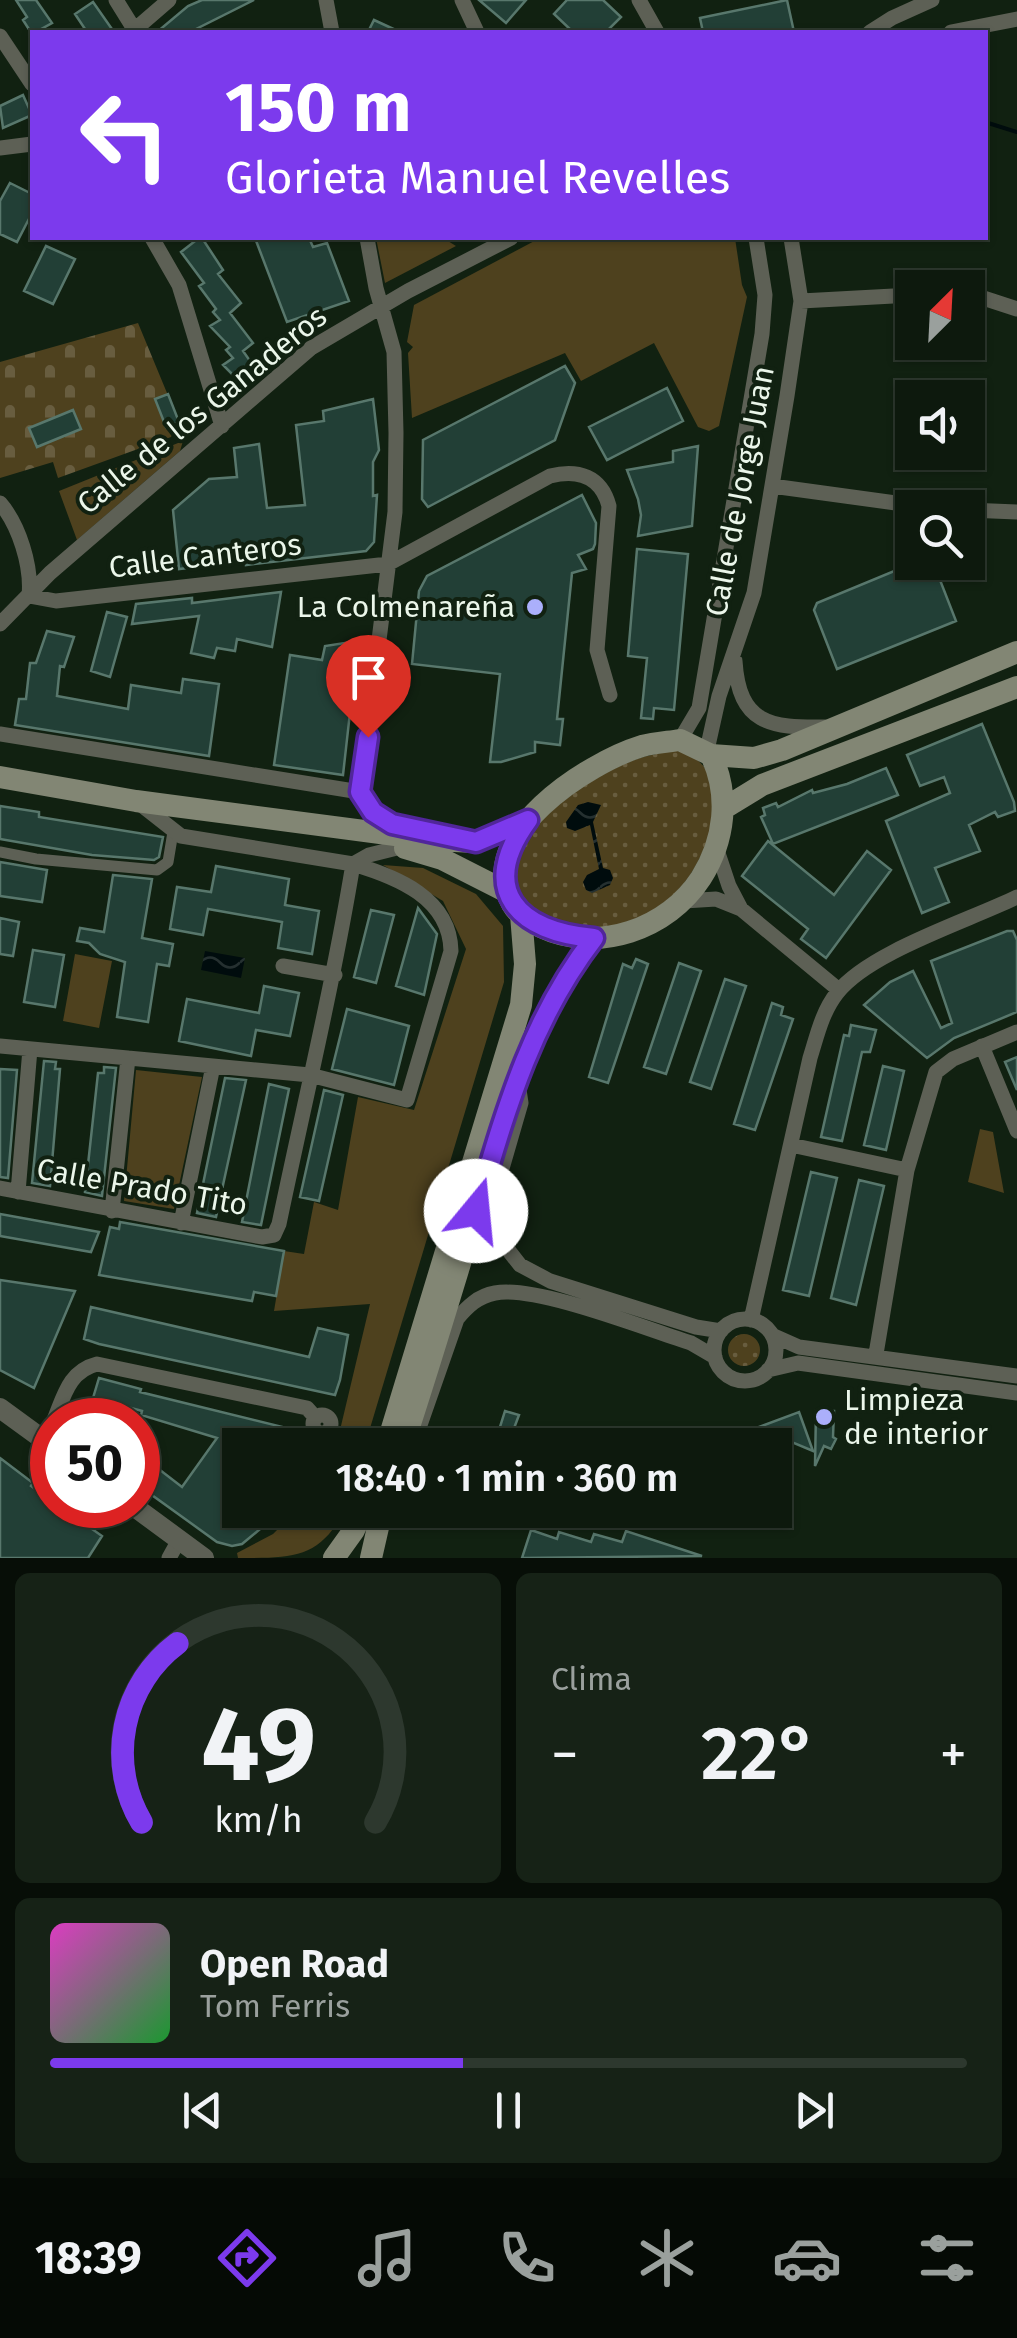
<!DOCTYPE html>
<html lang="es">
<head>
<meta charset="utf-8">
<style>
  :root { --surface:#0d190d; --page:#162216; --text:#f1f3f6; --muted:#9aa09d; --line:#2d382e; --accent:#7c3aed }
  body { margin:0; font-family:"Fira Sans",sans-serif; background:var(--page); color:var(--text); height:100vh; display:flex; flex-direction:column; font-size:38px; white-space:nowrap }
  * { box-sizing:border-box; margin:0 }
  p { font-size:32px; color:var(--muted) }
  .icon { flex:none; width:55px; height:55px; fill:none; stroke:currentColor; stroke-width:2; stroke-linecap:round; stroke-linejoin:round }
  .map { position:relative; height:1558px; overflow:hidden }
  .panel { display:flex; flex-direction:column; gap:15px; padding:15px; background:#070e07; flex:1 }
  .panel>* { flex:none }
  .hud { position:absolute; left:30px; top:30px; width:958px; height:210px; border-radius:0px; box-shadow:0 2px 8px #0004,0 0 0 2px var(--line); background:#7c3aed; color:#fff; overflow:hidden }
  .needle { width:65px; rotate:24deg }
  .fabs { position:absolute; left:895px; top:270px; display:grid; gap:20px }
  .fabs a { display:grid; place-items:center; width:90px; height:90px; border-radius:0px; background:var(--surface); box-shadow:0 2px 8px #0004,0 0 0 2px var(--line); font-size:50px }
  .speed { position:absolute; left:30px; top:1398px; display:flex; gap:20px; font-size:50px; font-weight:700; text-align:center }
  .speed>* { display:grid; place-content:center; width:130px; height:130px; border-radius:50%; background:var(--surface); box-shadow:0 2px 8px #0004,0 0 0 2px var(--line); line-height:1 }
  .speed .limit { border:15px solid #d22; background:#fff; color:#111 }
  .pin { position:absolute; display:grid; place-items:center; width:85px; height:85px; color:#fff; margin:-102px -42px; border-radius:50% 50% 50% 0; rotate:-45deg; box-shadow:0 0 10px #0007 }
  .pin .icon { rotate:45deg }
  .me { position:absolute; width:110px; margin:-55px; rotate:17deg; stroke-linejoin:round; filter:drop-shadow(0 0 8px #0008) }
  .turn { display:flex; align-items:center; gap:35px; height:210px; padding:0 30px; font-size:45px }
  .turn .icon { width:130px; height:130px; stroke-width:2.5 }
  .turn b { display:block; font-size:70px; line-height:85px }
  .big { font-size:75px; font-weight:600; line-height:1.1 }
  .panel .tile { flex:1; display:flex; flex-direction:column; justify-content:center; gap:15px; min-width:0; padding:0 35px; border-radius:15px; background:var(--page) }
  .panel .dial { align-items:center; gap:0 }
  .dial svg { height:260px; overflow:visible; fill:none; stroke:var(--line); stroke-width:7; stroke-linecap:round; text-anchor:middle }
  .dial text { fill:var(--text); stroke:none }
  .song { display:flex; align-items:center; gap:30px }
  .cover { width:120px; height:120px; border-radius:15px; background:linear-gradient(135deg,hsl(310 70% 55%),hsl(130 70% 35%)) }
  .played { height:10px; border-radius:5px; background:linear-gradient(90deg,var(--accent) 45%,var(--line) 45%) }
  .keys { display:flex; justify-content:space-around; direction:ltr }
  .heat { display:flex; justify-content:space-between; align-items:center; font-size:55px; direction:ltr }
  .panel .tiles { flex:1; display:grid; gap:15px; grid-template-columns:1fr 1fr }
  .tile:last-child { grid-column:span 2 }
  .trip { position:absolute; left:222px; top:1428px; width:570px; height:100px; border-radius:0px; background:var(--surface); box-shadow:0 2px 8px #0004,0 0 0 2px var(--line); font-weight:600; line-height:100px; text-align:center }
  .tabs { display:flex; height:160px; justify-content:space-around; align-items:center; background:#050a05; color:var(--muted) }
  .tabs .icon { width:70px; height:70px }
  .tabs .selected { color:var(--accent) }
  .tabs b { font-size:45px; color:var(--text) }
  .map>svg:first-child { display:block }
  .green { fill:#4e411e }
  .cemetery { fill:url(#cemetery-stones) }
  .garden { fill:url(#garden-dots) }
  .water { fill:url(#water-waves) }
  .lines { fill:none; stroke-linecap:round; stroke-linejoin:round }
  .stream { stroke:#000c0d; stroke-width:4 }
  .building { fill:#223f36; stroke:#58776c; stroke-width:2.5 }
  .pedestrian { stroke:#5d6055; stroke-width:11 }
  .minor { stroke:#5d6055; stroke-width:15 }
  .tertiary { stroke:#5d6055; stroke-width:20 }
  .secondary { stroke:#828674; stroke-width:22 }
  .route-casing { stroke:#51269a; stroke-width:25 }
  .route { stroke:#7c3aed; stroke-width:18 }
  .poi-dot { fill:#abaffb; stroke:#112111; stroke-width:4 }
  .labels { text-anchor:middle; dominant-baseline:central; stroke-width:8; stroke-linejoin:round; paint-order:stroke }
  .street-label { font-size:30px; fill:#ebf6ea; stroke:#112111 }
  .poi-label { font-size:30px; fill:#ebf6ea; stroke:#112111; text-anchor:end }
</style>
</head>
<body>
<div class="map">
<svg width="1017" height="1558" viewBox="0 0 1017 1558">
  <defs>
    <pattern id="cemetery-stones" width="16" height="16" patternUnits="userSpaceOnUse" patternTransform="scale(2.5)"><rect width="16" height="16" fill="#4e411e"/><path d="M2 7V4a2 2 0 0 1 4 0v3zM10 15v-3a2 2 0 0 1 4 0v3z" fill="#685d3f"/></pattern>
    <pattern id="garden-dots" width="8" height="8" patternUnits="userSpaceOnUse" patternTransform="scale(2.5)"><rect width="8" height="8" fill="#4e411e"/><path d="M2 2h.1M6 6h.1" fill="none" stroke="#685d3f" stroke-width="1.8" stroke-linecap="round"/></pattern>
    <pattern id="water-waves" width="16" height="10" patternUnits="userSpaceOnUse" patternTransform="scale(2.5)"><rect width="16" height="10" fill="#000c0d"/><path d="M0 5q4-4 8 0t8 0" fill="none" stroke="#253030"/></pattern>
  </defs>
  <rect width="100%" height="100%" fill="#112111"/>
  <!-- green -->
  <path class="green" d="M376,238H443L456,246L385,283Z
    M540,238H735L742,285L747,297L719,426L709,431L698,427L654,343L581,381L565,353L412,418L408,353L413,347L407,342L414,305Z
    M183,441L180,451L77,540L59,491Z
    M383,865L423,868L476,894L503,926L504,982L365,1445H332L340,1430L370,1304L274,1311L284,1251L304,1254L314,1202L338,1210L358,1097L414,1110L466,949L443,901Z
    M75,954L112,961L99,1028L63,1021Z
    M136,1070L202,1077L174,1209L124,1201Z
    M980,1129L993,1132L1004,1193L968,1182Z
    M297,1510H345C319,1558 296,1558 238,1558L237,1553L273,1534Z"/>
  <!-- cemetery -->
  <path class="cemetery" d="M138,323L179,422L171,437L58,478L53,462L0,478V362Z"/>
  <!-- garden -->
  <path class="garden" d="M673,750C742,761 711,859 676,892C653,915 619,929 587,928C565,928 538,920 525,903C482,847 586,779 629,762C643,756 658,754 673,750Z
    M728 1350a16 16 0 1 1 32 0a16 16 0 1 1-32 0Z"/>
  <!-- water -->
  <path class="water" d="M588,802L601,805L593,822L603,868L610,870L613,878L610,885L592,893L586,890L583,882L587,875L599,869L590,825L575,831L567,828L566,822L578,805Z
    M205,951L245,958L241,978L201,970Z"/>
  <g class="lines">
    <!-- stream -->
    <path class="stream" d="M985,122L1017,132"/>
  </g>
  <!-- building -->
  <path class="building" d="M16,0H36L52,23L32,34L23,20L27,17Z
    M202,0H254L190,32H157L188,6Z
    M479,0H526L506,23Z
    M567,0H603L621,17L606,32H573L554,14Z
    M787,0L794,32H703L700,18Z
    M93,2L114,32H87L75,14Z
    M374,20L400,32H368Z
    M23,95L32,115L3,128L0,106Z
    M10,183L32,194V213L17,242L0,234V201Z
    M199,238H202L223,270L218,274L241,303L230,313L253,343L243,351L255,368L238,380L223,365L233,358L226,350L230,347L210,326L220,320L213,312L216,309L199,286L204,283L181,252Z
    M255,238H309L313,247L327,243L349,301L287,322Z
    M46,246L75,259L53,304L24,291Z
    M565,366L575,383L555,440L428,507L422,499L423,440Z
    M667,388L683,421L607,460L589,427Z
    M168,394L179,422L166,427L155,399Z
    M373,399L379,450L373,462V496L377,495L374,542L366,551L246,565V561L179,569L173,510L209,479L237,477L234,448L259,444L267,508L305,505L296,425L324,421L323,411Z
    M73,410L81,429L37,447L29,428Z
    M698,446L692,526L638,536L641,515L638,499L627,470L673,462V451Z
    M582,495L596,523L595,544L593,549L578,555L586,569L572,573L557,719H563L560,745L535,742V752L501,762H490L500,674L412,664L419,591L427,576Z
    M637,549L688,554L674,710L654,708L653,719L641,718L647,658L628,656Z
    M916,562H933L956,621L837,669L814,610L817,603Z
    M281,592L272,647L237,639L235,651L217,648L214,658L191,653L199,616L132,624L136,604L192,598V603Z
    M107,612L127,617L110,677L91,671Z
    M47,631L74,637L64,667L60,666L57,696L128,709L131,685L181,693L183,679L219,684L209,756L15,725L19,699H26L30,663H36Z
    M358,641L343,775L274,765L290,655L322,660L325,646Z
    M982,724L1014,802L1015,811L998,817L995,812L969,825L980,851L935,868L949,902L922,913L886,821L950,793L944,777L920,786L907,755Z
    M886,768L898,795L773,844L761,817L765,815L763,808L776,803L778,807L812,790L813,793L847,784Z
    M0,806L39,812V817L163,837L159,857L154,860L92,855L0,839Z
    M768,841L834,895L867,851L891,870L826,958L801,939L808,929L742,876Z
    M0,862L47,870L42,902L0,896Z
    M216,866L289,879L285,905L319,911L312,954L278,948L282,922L208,909L203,935L170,929L177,887L211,892Z
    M113,875L152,879L142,938L173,944L169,966L157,964L148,1022L117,1017L125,962L100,954L89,943L77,941L80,928L104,932Z
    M418,908L437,934L424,995L396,986Z
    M371,910L394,915L376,983L354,977Z
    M0,918L19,922L13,956L0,954Z
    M1007,931H1013L1017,940V1012L954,1038L927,1058L864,1005L890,982L913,971L941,1028L952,1023L931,961Z
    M33,950L64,955L55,1007L24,1002Z
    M636,959L648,964L608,1083L589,1077L623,964L632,968Z
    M679,963L701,971L666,1074L644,1067Z
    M725,979L746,986L711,1089L690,1082Z
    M264,986L299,993L290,1036L256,1030L251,1056L179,1041L187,999L259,1013Z
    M772,1003L783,1007L781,1015L793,1019L755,1130L734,1124Z
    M347,1009L409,1026L394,1085L332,1069Z
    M851,1025L876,1030L870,1052H862L842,1141L821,1137L844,1035L849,1036Z
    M1017,1057V1090L1005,1062Z
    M44,1061L56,1062L55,1069H60L50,1186L32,1183Z
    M883,1066L904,1071L886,1150L864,1145Z
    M104,1067L116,1068L102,1196L85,1192L98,1073H104Z
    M0,1069L17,1070L8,1178L0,1177Z
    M225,1078L246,1080L216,1217L197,1213Z
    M269,1084L289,1089L261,1225L242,1222Z
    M324,1090L343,1095L319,1201L300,1197Z
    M811,1172L837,1178L809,1296L783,1290Z
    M859,1180L884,1186L856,1305L831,1298Z
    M0,1214L99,1232L91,1252L0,1236Z
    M120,1222L284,1251L276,1296L254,1292L252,1301L99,1275L110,1227L119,1229Z
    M0,1280L75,1291L34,1388L0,1370Z
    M91,1307L309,1357L318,1328L348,1335L340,1380L335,1395L99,1344L84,1339Z
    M99,1378L141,1389L140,1392L307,1433L314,1445H240V1510H283L242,1544L232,1546L217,1542L138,1485V1453L182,1487L217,1438L141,1415L142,1411L93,1398Z
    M505,1411L519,1415L513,1431L500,1427Z
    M816,1411H834L833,1437L836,1439L831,1449L824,1446L815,1466Z
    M799,1412L813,1451L787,1440L774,1445H711Z
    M0,1458L33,1483L31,1486L52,1501V1505H58L102,1536L88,1558H0Z
    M531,1530L557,1539L559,1532L591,1542L594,1534L622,1542L626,1531L702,1556L522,1558Z"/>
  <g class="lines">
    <!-- pedestrian -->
    <path class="pedestrian" d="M0,852L36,859L157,870L168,862L173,832"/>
    <!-- minor -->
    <path class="minor" d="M116,0L134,29
      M326,0L332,32
      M462,0L477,32
      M639,0L657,32
      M132,32L169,0
      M870,32L892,18L932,0
      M951,32L1017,19
      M0,36L32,84
      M0,148L32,144
      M152,238L179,285L222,426
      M968,293L1017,309
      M801,301L912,295
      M772,486L932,508
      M0,503C19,525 32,566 29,596L56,601L388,564L550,476C578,469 601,476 609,506L597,650L610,695
      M968,510L1017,512
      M0,624L50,573L311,348L408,291L511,238
      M735,661C739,724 770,728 825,727
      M0,734L360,792
      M680,740L699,708L762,334L765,295L756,238
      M707,750L719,696L754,593L787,396L801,301L791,238
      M360,792L395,512L396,433L394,352L376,288L367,238
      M360,792C373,812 384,822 407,827
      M139,803L181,836L353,864L369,855L401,847
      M716,847L729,886L741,909
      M684,901L716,899L741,909L839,990
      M283,966L335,975
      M0,1046L310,1075L407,1100L451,951C450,898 397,877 353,864C333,985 304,1104 279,1224L274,1235L262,1237L0,1188
      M982,1046L1017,1131
      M519,1090L521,1103L492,1203L491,1220L495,1233L520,1265L550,1281L696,1327L721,1331
      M791,1145L907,1170
      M18,1192L30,1049
      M112,1211L128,1058
      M181,1223L213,1066
      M714 1350a31 31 0 1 1 62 0a31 31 0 1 1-62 0Z
      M751,1320L810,1058C817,1036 822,1012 837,993C869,952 968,921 1017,897
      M772,1335L799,1347L1017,1376
      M876,1354L907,1170L936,1072L953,1059L1017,1032
      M768,1370L798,1363L1017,1393
      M313 1424a9 9 0 1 1 18 0a9 9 0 1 1-18 0Z
      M54,1420C64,1396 69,1371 97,1364L307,1408L315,1417
      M413,1445L457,1319C467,1307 478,1296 495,1293C536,1285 646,1329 691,1343L715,1357
      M169,1558L179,1540"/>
    <!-- tertiary -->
    <path class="tertiary" d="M0,1408L52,1446
      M132,1505L204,1558"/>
    <!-- secondary -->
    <path class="secondary" d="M680,740L711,755C730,795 725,840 701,878C668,929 598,954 541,927C529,921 519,916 512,904C474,835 587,763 642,746C654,743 667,742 680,740Z
      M711,755L754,758L782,750L1017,652
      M0,777L136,801L433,840L475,842L528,820
      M723,809L762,785L1017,687
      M405,848L442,859L507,892
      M387,1445L521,1005L525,964L521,915
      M403,1445C429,1367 452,1289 476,1211C506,1111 529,1023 594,939
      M334,1558L354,1530L363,1510
      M371,1558L382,1510"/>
  </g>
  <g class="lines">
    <!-- route casing -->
    <g class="route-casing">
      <path id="route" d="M368,737L360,792L373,812L392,824L476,842L528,820C477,890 518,932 594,938C530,1021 505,1113 476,1211"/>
    </g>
    <!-- route -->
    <use href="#route" class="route"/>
  </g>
  <!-- markers -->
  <g class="poi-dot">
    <circle cx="535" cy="607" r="10"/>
    <circle cx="824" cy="1417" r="10"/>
  </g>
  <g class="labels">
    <!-- street labels -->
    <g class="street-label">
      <text transform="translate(202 410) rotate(-39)">Calle de los Ganaderos</text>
      <text transform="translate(740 491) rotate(-79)">Calle de Jorge Juan</text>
      <text transform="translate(205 556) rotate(-7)">Calle Canteros</text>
      <text transform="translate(142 1187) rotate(10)">Calle Prado Tito</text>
    </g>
    <!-- poi labels -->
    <g class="poi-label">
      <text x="515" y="607">La Colmenareña</text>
      <text x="844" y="1400" text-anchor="start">Limpieza<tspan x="844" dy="34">de interior</tspan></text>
    </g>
  </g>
</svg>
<div class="fabs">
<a><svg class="needle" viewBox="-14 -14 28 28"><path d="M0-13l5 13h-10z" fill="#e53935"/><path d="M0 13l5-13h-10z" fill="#9aa09d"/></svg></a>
<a><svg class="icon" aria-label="sound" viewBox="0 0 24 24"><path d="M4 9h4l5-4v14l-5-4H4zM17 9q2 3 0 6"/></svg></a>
<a><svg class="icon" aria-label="search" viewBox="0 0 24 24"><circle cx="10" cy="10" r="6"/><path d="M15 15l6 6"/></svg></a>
</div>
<div class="speed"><div class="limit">50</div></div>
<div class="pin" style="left:368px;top:737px;background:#d93025"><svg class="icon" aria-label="arrive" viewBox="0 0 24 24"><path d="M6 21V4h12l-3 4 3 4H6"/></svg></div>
<svg class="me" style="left:476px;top:1211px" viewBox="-20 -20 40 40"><circle r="19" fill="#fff"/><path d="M0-13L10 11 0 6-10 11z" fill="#7c3aed"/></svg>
<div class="trip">18:40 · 1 min · 360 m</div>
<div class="hud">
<div class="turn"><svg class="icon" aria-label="left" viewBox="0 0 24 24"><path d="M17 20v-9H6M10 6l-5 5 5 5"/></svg><div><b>150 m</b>Glorieta Manuel Revelles</div></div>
</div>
</div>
<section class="panel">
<div class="tiles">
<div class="tile dial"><svg viewBox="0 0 100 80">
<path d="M14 69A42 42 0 1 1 86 69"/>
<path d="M14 69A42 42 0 0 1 25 14" stroke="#7c3aed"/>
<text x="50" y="56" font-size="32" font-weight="700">49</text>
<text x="50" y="72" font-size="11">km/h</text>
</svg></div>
<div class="tile"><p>Clima</p>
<div class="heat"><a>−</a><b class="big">22°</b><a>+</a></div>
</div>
<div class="tile">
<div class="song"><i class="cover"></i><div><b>Open Road</b><p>Tom Ferris</p></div></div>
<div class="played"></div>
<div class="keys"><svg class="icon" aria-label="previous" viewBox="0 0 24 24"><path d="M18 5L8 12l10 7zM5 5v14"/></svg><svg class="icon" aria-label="pause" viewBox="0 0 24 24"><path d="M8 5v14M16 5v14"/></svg><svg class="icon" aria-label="next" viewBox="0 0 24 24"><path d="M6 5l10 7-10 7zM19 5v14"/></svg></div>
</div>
</div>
</section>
<nav class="tabs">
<b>18:39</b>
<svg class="icon selected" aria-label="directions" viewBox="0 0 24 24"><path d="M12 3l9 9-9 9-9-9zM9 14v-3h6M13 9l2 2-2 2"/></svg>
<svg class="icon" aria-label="music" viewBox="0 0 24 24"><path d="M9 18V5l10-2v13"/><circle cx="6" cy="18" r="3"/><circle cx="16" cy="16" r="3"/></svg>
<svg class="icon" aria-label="phone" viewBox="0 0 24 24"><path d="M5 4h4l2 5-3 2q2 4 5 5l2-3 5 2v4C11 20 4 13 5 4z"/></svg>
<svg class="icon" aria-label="climate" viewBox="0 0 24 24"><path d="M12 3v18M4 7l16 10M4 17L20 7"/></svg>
<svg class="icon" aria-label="car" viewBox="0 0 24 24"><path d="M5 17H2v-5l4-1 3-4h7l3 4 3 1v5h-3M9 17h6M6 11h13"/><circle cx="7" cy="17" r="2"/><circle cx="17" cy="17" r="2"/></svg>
<svg class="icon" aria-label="filters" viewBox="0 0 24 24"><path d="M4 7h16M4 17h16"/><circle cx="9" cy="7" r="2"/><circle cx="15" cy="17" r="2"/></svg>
</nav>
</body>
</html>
